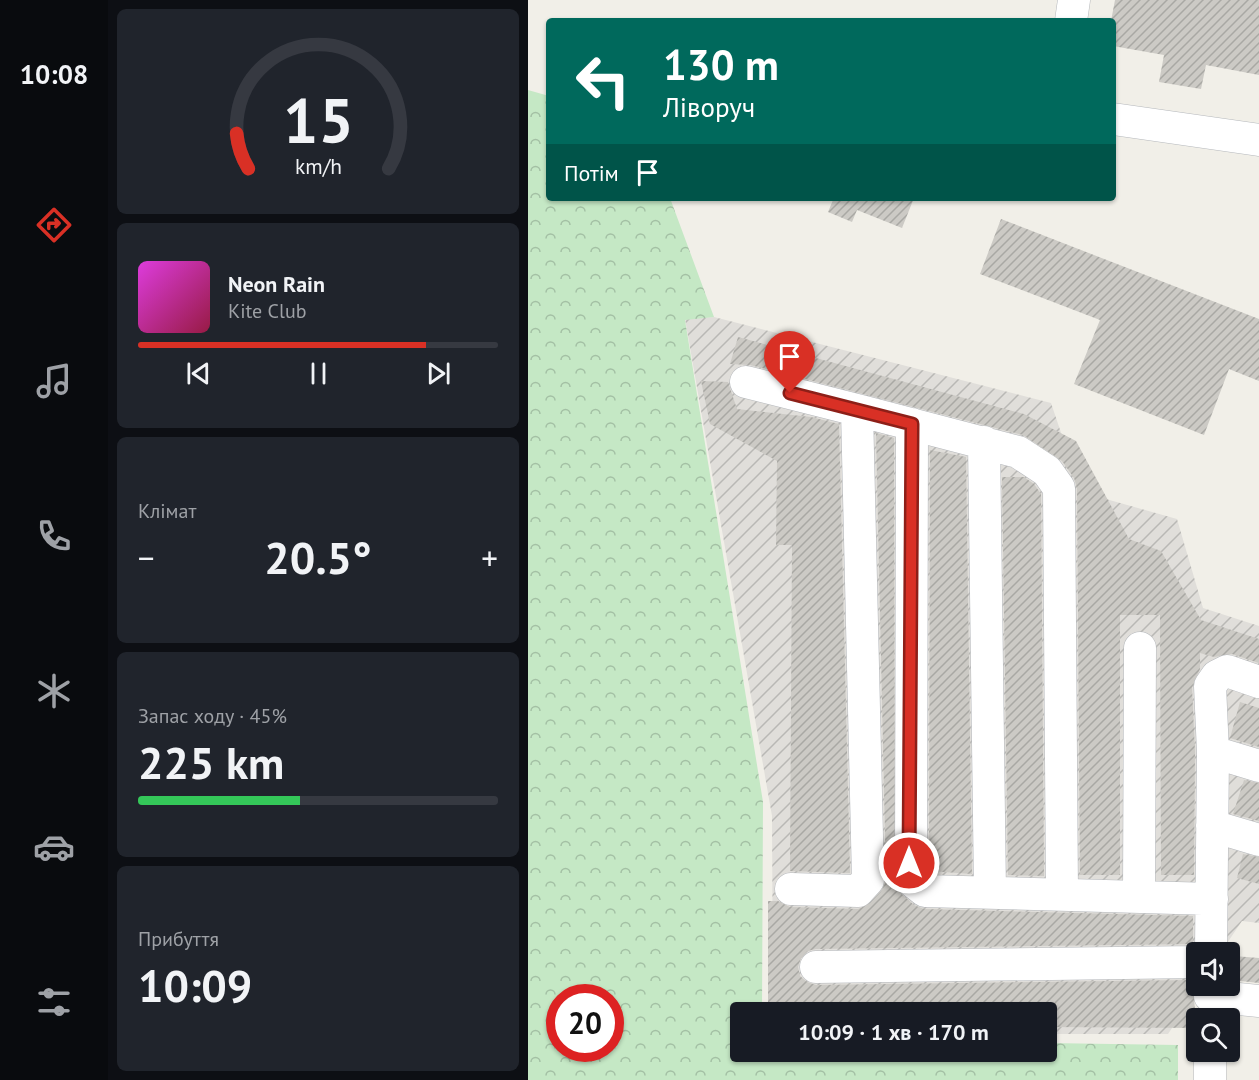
<!DOCTYPE html>
<html lang="uk">
<head>
<meta charset="utf-8">
<style>
  :root { --surface:#171b24; --page:#20242c; --text:#f1f3f6; --muted:#9ea1a6; --line:#363941; --accent:#d93025 }
  body { margin:0; font-family:"PT Sans",sans-serif; background:var(--page); color:var(--text); height:100vh; display:flex; flex-direction:column; font-size:22px; white-space:nowrap }
  * { box-sizing:border-box; margin:0 }
  p { font-size:20px; color:var(--muted) }
  .icon { flex:none; width:33px; height:33px; fill:none; stroke:currentColor; stroke-width:2; stroke-linecap:round; stroke-linejoin:round }
  .map { position:relative; flex:1; overflow:hidden }
  .sheet { display:flex; flex-direction:column; gap:9px; padding:9px; background:#0d0f14; width:420px }
  .sheet>* { flex:none }
  .top-card { position:absolute; left:18px; top:18px; width:570px; height:183px; border-radius:6px; box-shadow:0 2px 4px #0004; background:#00695c; color:#fff; overflow:hidden }
  .fabs { position:absolute; left:658px; top:942px; display:grid; gap:12px }
  .fabs a { display:grid; place-items:center; width:54px; height:54px; border-radius:6px; background:var(--surface); box-shadow:0 2px 4px #0004; font-size:30px }
  .speed { position:absolute; left:18px; top:984px; display:flex; gap:12px; font-size:30px; font-weight:700; text-align:center }
  .speed>* { display:grid; place-content:center; width:78px; height:78px; border-radius:50%; background:var(--surface); box-shadow:0 2px 4px #0004; line-height:1 }
  .speed .limit { border:9px solid #d22; background:#fff; color:#111 }
  .pin { position:absolute; display:grid; place-items:center; width:51px; height:51px; color:#fff; margin:-62px -26px; border-radius:50% 50% 50% 0; rotate:-45deg; box-shadow:0 0 6px #0007 }
  .pin .icon { rotate:45deg }
  .me { position:absolute; width:66px; margin:-33px; rotate:0deg; stroke-linejoin:round; filter:drop-shadow(0 0 4px #0008) }
  .turn { display:flex; align-items:center; gap:21px; height:126px; padding:0 18px; font-size:27px }
  .turn .icon { width:78px; height:78px; stroke-width:2.5 }
  .turn b { display:block; font-size:42px; line-height:51px }
  .then { display:flex; align-items:center; height:57px; padding:0 18px; background:#0003; gap:12px; font-size:22px }
  .big { font-size:45px; font-weight:700; line-height:1.1 }
  .sheet .card { flex:1; display:flex; flex-direction:column; justify-content:center; gap:9px; min-width:0; padding:0 21px; border-radius:9px; background:var(--page) }
  .sheet .dial { align-items:center; gap:0 }
  .dial svg { height:156px; overflow:visible; fill:none; stroke:var(--line); stroke-width:7; stroke-linecap:round; text-anchor:middle }
  .dial text { fill:var(--text); stroke:none }
  .song { display:flex; align-items:center; gap:18px }
  .cover { width:72px; height:72px; border-radius:9px; background:linear-gradient(135deg,hsl(300 70% 55%),hsl(340 70% 35%)) }
  .played { height:6px; border-radius:3px; background:linear-gradient(90deg,var(--accent) 80%,var(--line) 80%) }
  .keys { display:flex; justify-content:space-around; direction:ltr }
  .heat { display:flex; justify-content:space-between; align-items:center; font-size:33px; direction:ltr }
  .charge { height:9px; border-radius:4px; background:linear-gradient(90deg,#34c759 45%,var(--line) 0) }
  .trip { position:absolute; left:202px; top:1002px; width:327px; height:60px; border-radius:6px; background:var(--surface); box-shadow:0 2px 4px #0004; font-weight:700; line-height:60px; text-align:center }
  main { display:flex; flex:1; min-height:0 }
  .tab-bar { display:flex; flex-direction:column; width:108px; justify-content:space-around; align-items:center; background:#090b0e; color:var(--muted) }
  .tab-bar .icon { width:42px; height:42px }
  .tab-bar .on { color:var(--accent) }
  .tab-bar b { font-size:27px; color:var(--text) }
  .map>svg:first-child { display:block }
  .industrial { fill:url(#industrial-furrows) }
  .forest { fill:url(#forest-crowns); fill-rule:evenodd }
  .building { fill:url(#building-hatch) }
  .lines { fill:none; stroke-linecap:round; stroke-linejoin:round }
  .minor-casing { stroke:#b5b8bc; stroke-width:33 }
  .minor { stroke:#fff; stroke-width:32 }
  .route-casing { stroke:#8d1f18; stroke-width:15 }
  .route { stroke:#d93025; stroke-width:10 }
</style>
</head>
<body>
<main>
<nav class="tab-bar">
<b>10:08</b>
<svg class="icon on" aria-label="directions" viewBox="0 0 24 24"><path d="M12 3l9 9-9 9-9-9zM9 14v-3h6M13 9l2 2-2 2"/></svg>
<svg class="icon" aria-label="music" viewBox="0 0 24 24"><path d="M9 18V5l10-2v13"/><circle cx="6" cy="18" r="3"/><circle cx="16" cy="16" r="3"/></svg>
<svg class="icon" aria-label="phone" viewBox="0 0 24 24"><path d="M5 4h4l2 5-3 2q2 4 5 5l2-3 5 2v4C11 20 4 13 5 4z"/></svg>
<svg class="icon" aria-label="climate" viewBox="0 0 24 24"><path d="M12 3v18M4 7l16 10M4 17L20 7"/></svg>
<svg class="icon" aria-label="car" viewBox="0 0 24 24"><path d="M5 17H2v-5l4-1 3-4h7l3 4 3 1v5h-3M9 17h6M6 11h13"/><circle cx="7" cy="17" r="2"/><circle cx="17" cy="17" r="2"/></svg>
<svg class="icon" aria-label="filters" viewBox="0 0 24 24"><path d="M4 7h16M4 17h16"/><circle cx="9" cy="7" r="2"/><circle cx="15" cy="17" r="2"/></svg>
</nav>
<section class="sheet">
<div class="card dial"><svg viewBox="0 0 100 80">
<path d="M14 69A42 42 0 1 1 86 69"/>
<path d="M14 69A42 42 0 0 1 8 51" stroke="#d93025"/>
<text x="50" y="56" font-size="32" font-weight="700">15</text>
<text x="50" y="72" font-size="11">km/h</text>
</svg></div>
<div class="card">
<div class="song"><i class="cover"></i><div><b>Neon Rain</b><p>Kite Club</p></div></div>
<div class="played"></div>
<div class="keys"><svg class="icon" aria-label="previous" viewBox="0 0 24 24"><path d="M18 5L8 12l10 7zM5 5v14"/></svg><svg class="icon" aria-label="pause" viewBox="0 0 24 24"><path d="M8 5v14M16 5v14"/></svg><svg class="icon" aria-label="next" viewBox="0 0 24 24"><path d="M6 5l10 7-10 7zM19 5v14"/></svg></div>
</div>
<div class="card"><p>Клімат</p>
<div class="heat"><a>−</a><b class="big">20.5°</b><a>+</a></div>
</div>
<div class="card"><p>Запас ходу · 45%</p><b class="big">225 km</b><div class="charge"></div></div>
<div class="card"><p>Прибуття</p><b class="big">10:09</b></div>
</section>
<div class="map">
<svg width="731" height="1080" viewBox="0 0 731 1080">
  <defs>
    <pattern id="industrial-furrows" width="10" height="10" patternUnits="userSpaceOnUse" patternTransform="scale(1.5)"><rect width="10" height="10" fill="#e0deda"/><path d="M-1 1l2-2M0 10L10 0M9 11l2-2" fill="none" stroke="#b9b8b5"/></pattern>
    <pattern id="forest-crowns" width="20" height="18" patternUnits="userSpaceOnUse" patternTransform="scale(1.5)"><rect width="20" height="18" fill="#c5e8c5"/><path d="M2 6a3 3 0 1 1 6 0M12 15a3 3 0 1 1 6 0" fill="none" stroke="#a3c0a4"/></pattern>
    <pattern id="building-hatch" width="6" height="6" patternUnits="userSpaceOnUse" patternTransform="scale(1.5)"><rect width="6" height="6" fill="#cccac5"/><path d="M-1 1l2-2M0 6l6-6M5 7l2-2" fill="none" stroke="#a9a8a4"/></pattern>
  </defs>
  <rect width="100%" height="100%" fill="#f1efe8"/>
  <!-- industrial -->
  <path class="industrial" d="M186,317L523,403L553,492L649,519L675,608L731,626V923L714,921L693,952H669V986H672L640,1034H519V1012H245L244,816L157,319Z"/>
  <!-- forest -->
  <path class="forest" d="M0,90L21,96V198H142L186,317L157,320L235,802L234,1012H213V1052H519V1043L650,1045V1080H0ZM32,998H82V1048H32Z"/>
  <!-- building -->
  <path class="building" d="M587,0H731V75L678,65L673,89L631,82L636,55L585,46V21H583Z
    M301,198H386L374,228L329,210L324,222L300,212L305,200Z
    M473,219L731,319V381L701,369L676,435L546,384L572,320L452,274Z
    M210,337L496,414L548,441L601,539L633,551L673,620L731,639V663L704,654L686,657L672,653V669L664,687L667,752L666,875H633L632,615H592V875H552L549,488L546,478L534,461L495,435L222,365L202,364Z
    M173,381L200,382L209,409L283,417L311,424L322,873L262,871L264,545H248L249,461L182,424Z
    M348,433L366,438L367,888L386,905L396,909L665,916V944L288,949L279,951L273,958L270,967L272,976L279,982L288,985L665,980L668,1028L519,1027V1012H240V901H250L262,907L330,909L343,903L353,892L358,880Z
    M402,450L438,457L444,874L401,871Z
    M474,477H496L506,484L513,494L516,876L480,875Z
    M712,702L731,708V747L702,738Z
    M716,780L731,783V821L705,814Z
    M715,854L731,857V884L709,878Z
    M706,956L731,958V983L703,980Z"/>
  <g class="lines">
    <!-- minor casing -->
    <g class="minor-casing">
      <path id="minor" d="M543,21L546,0
        M585,119L731,140
        M218,382L329,410
        M384,424L383,880L397,891L684,899
        M456,442L462,892
        M685,752L731,766
        M684,826L731,840
        M263,889L330,891L340,880L329,410L490,452L519,471L531,488L534,894
        M611,897L612,648
        M683,952L685,752L682,686L689,676L699,671L731,682
        M288,967L669,962
        M682,996L731,1001
        M682,1080V1052"/>
    </g>
    <!-- minor -->
    <use href="#minor" class="minor"/>
  </g>
  <g class="lines">
    <!-- route casing -->
    <g class="route-casing">
      <path id="route" d="M262,393L384,424L381,863"/>
    </g>
    <!-- route -->
    <use href="#route" class="route"/>
  </g>
</svg>
<div class="fabs">
<a><svg class="icon" aria-label="sound" viewBox="0 0 24 24"><path d="M4 9h4l5-4v14l-5-4H4zM17 9q2 3 0 6"/></svg></a>
<a><svg class="icon" aria-label="search" viewBox="0 0 24 24"><circle cx="10" cy="10" r="6"/><path d="M15 15l6 6"/></svg></a>
</div>
<div class="speed"><div class="limit">20</div></div>
<div class="pin" style="left:262px;top:393px;background:#d93025"><svg class="icon" aria-label="arrive" viewBox="0 0 24 24"><path d="M6 21V4h12l-3 4 3 4H6"/></svg></div>
<svg class="me" style="left:381px;top:863px" viewBox="-20 -20 40 40"><circle r="17" fill="#d93025" stroke="#fff" stroke-width="3"/><path d="M0-11L8 9 0 5-8 9z" fill="#fff"/></svg>
<div class="trip">10:09 · 1 хв · 170 m</div>
<div class="top-card">
<div class="turn"><svg class="icon" aria-label="left" viewBox="0 0 24 24"><path d="M17 20v-9H6M10 6l-5 5 5 5"/></svg><div><b>130 m</b>Ліворуч</div></div>
<div class="then">Потім<svg class="icon" aria-label="arrive" viewBox="0 0 24 24"><path d="M6 21V4h12l-3 4 3 4H6"/></svg></div>
</div>
</div>
</main>
</body>
</html>
